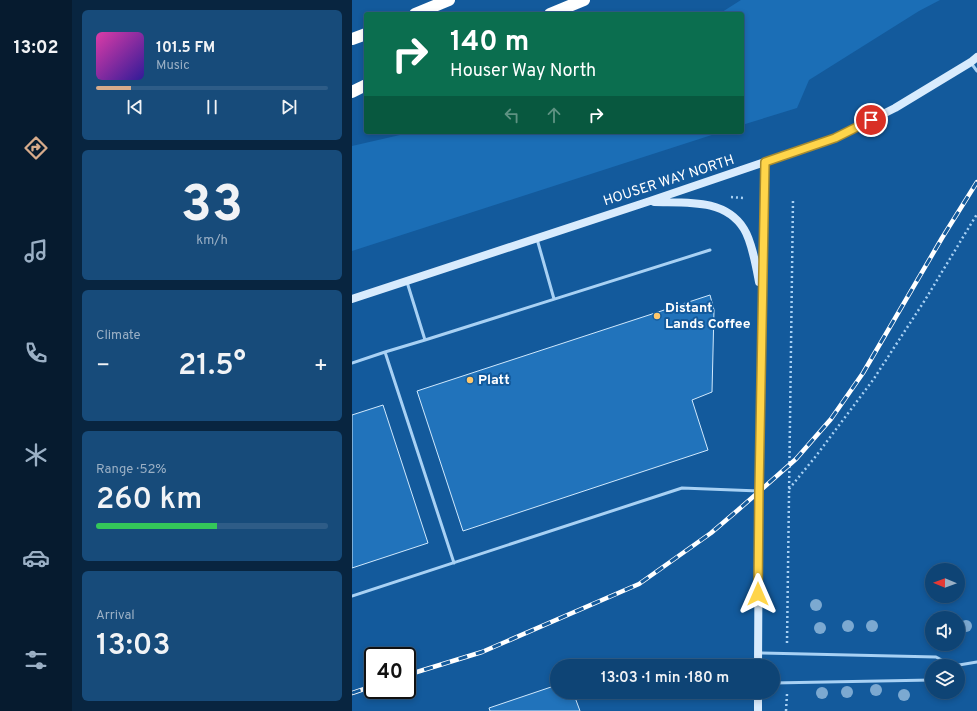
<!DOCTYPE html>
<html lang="en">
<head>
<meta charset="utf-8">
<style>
  :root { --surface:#0e4475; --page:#174b7a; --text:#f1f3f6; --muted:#9bb0c5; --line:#2e5c87; --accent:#d6ab8b }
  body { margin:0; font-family:Overpass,sans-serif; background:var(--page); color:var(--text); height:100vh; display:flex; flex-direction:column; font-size:15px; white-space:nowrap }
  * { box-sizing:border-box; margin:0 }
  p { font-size:13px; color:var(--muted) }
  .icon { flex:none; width:22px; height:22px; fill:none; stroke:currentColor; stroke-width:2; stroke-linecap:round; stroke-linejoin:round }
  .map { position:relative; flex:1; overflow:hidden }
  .sheet { display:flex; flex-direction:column; gap:10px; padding:10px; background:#082540; width:280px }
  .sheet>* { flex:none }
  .hud { position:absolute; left:12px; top:12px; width:380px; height:122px; border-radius:4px; box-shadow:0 2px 6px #0003,0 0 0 1px var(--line); background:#0b6e4f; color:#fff; overflow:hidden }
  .needle { width:26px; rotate:271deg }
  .controls { position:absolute; left:573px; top:563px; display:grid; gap:8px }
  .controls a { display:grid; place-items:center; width:40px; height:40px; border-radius:50%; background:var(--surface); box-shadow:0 2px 6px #0003,0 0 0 1px var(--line); font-size:20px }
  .speed { position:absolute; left:12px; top:647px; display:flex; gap:8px; font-size:20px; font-weight:700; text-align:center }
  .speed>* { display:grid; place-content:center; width:52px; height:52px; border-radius:50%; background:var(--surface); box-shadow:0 2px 6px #0003,0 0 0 1px var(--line); line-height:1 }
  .speed .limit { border:2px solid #111; border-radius:6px; background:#fff; color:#111 }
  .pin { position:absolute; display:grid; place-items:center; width:34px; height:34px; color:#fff; margin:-17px; border:2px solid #fff; border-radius:50%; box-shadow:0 1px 4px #0007 }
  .me { position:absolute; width:44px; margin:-22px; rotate:0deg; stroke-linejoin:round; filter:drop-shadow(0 0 3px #0008) }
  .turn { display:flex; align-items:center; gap:14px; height:84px; padding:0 20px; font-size:18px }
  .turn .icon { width:52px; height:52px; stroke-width:2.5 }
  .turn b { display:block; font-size:28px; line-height:34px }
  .lanes { display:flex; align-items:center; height:38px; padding:0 20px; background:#0003; justify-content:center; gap:20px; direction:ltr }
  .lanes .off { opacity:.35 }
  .big { font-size:30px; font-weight:600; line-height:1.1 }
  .sheet .card { flex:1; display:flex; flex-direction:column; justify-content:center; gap:6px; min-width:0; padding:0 14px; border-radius:6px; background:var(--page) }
  .sheet .dial { align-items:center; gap:0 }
  .dial b { font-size:52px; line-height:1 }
  .song { display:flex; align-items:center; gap:12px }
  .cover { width:48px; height:48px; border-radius:6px; background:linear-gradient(135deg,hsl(320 70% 55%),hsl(250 70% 35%)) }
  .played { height:4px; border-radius:2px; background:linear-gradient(90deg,var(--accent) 15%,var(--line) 15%) }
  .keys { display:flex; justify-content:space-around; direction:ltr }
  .heat { display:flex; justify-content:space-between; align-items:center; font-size:22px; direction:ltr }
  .charge { height:6px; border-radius:3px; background:linear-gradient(90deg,#34c759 52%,var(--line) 0) }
  .trip { position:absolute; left:198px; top:659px; width:230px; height:40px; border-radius:20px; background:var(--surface); box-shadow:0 2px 6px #0003,0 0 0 1px var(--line); font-weight:600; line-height:40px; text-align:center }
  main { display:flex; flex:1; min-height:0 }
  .dock { display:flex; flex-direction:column; width:72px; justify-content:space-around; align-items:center; background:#061b2f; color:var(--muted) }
  .dock .icon { width:28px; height:28px }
  .dock .on { color:var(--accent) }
  .dock b { font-size:18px; color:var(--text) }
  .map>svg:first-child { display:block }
  .green { fill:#1b6eb6 }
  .building { fill:#2173bb; stroke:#d1e9fd }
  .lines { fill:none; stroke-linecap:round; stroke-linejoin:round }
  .path { stroke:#a8d1f4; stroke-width:2.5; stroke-dasharray:2 3; stroke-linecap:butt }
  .lane { stroke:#a8d1f4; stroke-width:3 }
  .secondary { stroke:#d8ebfd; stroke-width:8 }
  .highway { stroke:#fff; stroke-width:12 }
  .rail-casing { stroke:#fff; stroke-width:4.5 }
  .rail { stroke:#135a9c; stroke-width:3; stroke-dasharray:9; stroke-linecap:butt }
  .tree { fill:#7ca9d1 }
  .route-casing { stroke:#a68a30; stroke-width:10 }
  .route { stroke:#ffd54a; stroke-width:7 }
  .poi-dot { fill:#ffc86b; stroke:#135a9c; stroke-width:1.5 }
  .labels { text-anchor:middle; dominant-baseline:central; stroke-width:4; stroke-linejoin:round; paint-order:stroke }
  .street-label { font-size:14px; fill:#fff; stroke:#135a9c }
  .poi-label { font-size:14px; font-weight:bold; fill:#fff; stroke:#135a9c; text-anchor:start }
</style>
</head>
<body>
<main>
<nav class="dock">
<b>13:02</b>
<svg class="icon on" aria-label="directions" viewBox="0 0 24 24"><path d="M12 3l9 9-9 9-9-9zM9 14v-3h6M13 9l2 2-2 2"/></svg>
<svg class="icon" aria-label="music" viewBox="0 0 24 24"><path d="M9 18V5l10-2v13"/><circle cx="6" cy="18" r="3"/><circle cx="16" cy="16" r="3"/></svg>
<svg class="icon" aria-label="phone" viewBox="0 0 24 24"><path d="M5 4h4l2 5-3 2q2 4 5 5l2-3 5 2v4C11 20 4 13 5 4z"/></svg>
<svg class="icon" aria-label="climate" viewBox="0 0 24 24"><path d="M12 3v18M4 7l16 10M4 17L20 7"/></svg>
<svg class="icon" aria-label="car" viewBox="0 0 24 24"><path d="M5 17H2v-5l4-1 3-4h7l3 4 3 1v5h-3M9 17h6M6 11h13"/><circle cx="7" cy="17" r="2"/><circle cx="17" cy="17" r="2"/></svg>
<svg class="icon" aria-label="filters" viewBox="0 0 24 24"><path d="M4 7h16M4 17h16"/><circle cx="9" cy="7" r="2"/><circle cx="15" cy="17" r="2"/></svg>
</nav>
<section class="sheet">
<div class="card">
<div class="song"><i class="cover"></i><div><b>101.5 FM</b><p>Music</p></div></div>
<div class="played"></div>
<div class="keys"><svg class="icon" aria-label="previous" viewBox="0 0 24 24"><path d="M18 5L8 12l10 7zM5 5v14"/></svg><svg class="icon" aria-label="pause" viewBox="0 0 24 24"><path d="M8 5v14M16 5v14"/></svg><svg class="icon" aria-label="next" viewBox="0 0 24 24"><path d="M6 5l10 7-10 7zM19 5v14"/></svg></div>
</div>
<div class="card dial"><b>33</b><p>km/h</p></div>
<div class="card"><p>Climate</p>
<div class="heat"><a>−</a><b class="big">21.5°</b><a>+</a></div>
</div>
<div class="card"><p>Range · 52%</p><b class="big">260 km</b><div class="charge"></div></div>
<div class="card"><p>Arrival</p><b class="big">13:03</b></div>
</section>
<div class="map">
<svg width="625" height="711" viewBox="0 0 625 711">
  <rect width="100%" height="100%" fill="#135a9c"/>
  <!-- green -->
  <path class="green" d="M389,0H588L567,11L457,80L445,108L390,125V14H367Z
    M61,132H369L0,251V146Z"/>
  <!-- building -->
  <path class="building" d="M358,295L362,310L360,392L340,400L356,450L111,531L65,391Z
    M31,405L76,543L0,568V415Z
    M205,685V692H221L228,711H138L137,708Z"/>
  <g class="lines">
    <!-- path -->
    <path class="path" d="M379,197L392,198
      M437,489L464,456L521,380L573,300L625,214
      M435,643L441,199
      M434,711L435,694"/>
    <!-- lane -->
    <path class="lane" d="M619,63L625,71
      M185,239L202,299
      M55,282L73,340L33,352L102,563
      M73,340L358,250
      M0,363L33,352
      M0,596L330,488L407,491
      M407,653L584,657L601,666
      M601,666L625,662
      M421,683L580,680"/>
    <!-- secondary -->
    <path class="secondary" d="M302,202C333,203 373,198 392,229C400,242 404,266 407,282
      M0,299L295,202L483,138L543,108L619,62L625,57
      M406,666L407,491L413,162
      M406,711V692"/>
    <!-- highway -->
    <path class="highway" d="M63,14L97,0
      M198,14L232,0
      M0,39L14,34
      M0,92L14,85"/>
    <!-- rail casing -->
    <g class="rail-casing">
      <path id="rail" d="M55,675L130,652L287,584L359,533L386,510L444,459L479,419L511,373L590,238L625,182
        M0,693L21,686"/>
    </g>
    <!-- rail -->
    <use href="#rail" class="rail"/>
  </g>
  <!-- trees -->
  <g class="tree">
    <circle cx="464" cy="605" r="6"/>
    <circle cx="496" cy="626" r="6"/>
    <circle cx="520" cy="626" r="6"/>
    <circle cx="614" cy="626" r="6"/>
    <circle cx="468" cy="628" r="6"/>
    <circle cx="524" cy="690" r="6"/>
    <circle cx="495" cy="692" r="6"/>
    <circle cx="470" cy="693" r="6"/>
    <circle cx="552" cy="695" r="6"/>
  </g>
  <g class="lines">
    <!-- route casing -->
    <g class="route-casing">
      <path id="route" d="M406,594L407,491L413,162L483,138L519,120"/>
    </g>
    <!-- route -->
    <use href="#route" class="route"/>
  </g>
  <!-- markers -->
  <g class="poi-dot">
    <circle cx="305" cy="316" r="4"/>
    <circle cx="118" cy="380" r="4"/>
  </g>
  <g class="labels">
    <!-- street labels -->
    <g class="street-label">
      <text transform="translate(317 181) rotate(-18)">HOUSER WAY NORTH</text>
    </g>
    <!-- poi labels -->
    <g class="poi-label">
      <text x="313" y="308">Distant<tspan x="313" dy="16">Lands Coffee</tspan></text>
      <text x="126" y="380">Platt</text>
    </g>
  </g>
</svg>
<div class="controls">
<a><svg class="needle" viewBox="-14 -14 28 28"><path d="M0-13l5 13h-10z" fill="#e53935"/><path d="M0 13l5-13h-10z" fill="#9bb0c5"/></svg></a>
<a><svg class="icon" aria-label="sound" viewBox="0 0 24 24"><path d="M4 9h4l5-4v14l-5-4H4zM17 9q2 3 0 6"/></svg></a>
<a><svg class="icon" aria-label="layers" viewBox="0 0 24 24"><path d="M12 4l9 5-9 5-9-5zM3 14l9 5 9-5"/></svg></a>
</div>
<div class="speed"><div class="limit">40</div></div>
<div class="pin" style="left:519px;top:120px;background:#d93025"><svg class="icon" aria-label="arrive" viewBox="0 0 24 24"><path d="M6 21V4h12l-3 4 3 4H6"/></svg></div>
<svg class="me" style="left:406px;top:594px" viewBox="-20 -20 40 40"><path d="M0-17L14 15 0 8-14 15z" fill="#ffd54a" stroke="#fff" stroke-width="4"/></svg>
<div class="trip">13:03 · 1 min · 180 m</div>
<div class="hud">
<div class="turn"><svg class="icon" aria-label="right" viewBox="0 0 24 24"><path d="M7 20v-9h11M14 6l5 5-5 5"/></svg><div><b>140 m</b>Houser Way North</div></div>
<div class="lanes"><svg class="icon off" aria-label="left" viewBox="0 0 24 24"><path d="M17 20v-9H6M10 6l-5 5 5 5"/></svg><svg class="icon off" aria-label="ahead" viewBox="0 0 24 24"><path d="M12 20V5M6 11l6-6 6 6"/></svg><svg class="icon" aria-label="right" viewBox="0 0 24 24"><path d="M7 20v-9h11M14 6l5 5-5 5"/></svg></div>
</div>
</div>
</main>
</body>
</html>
